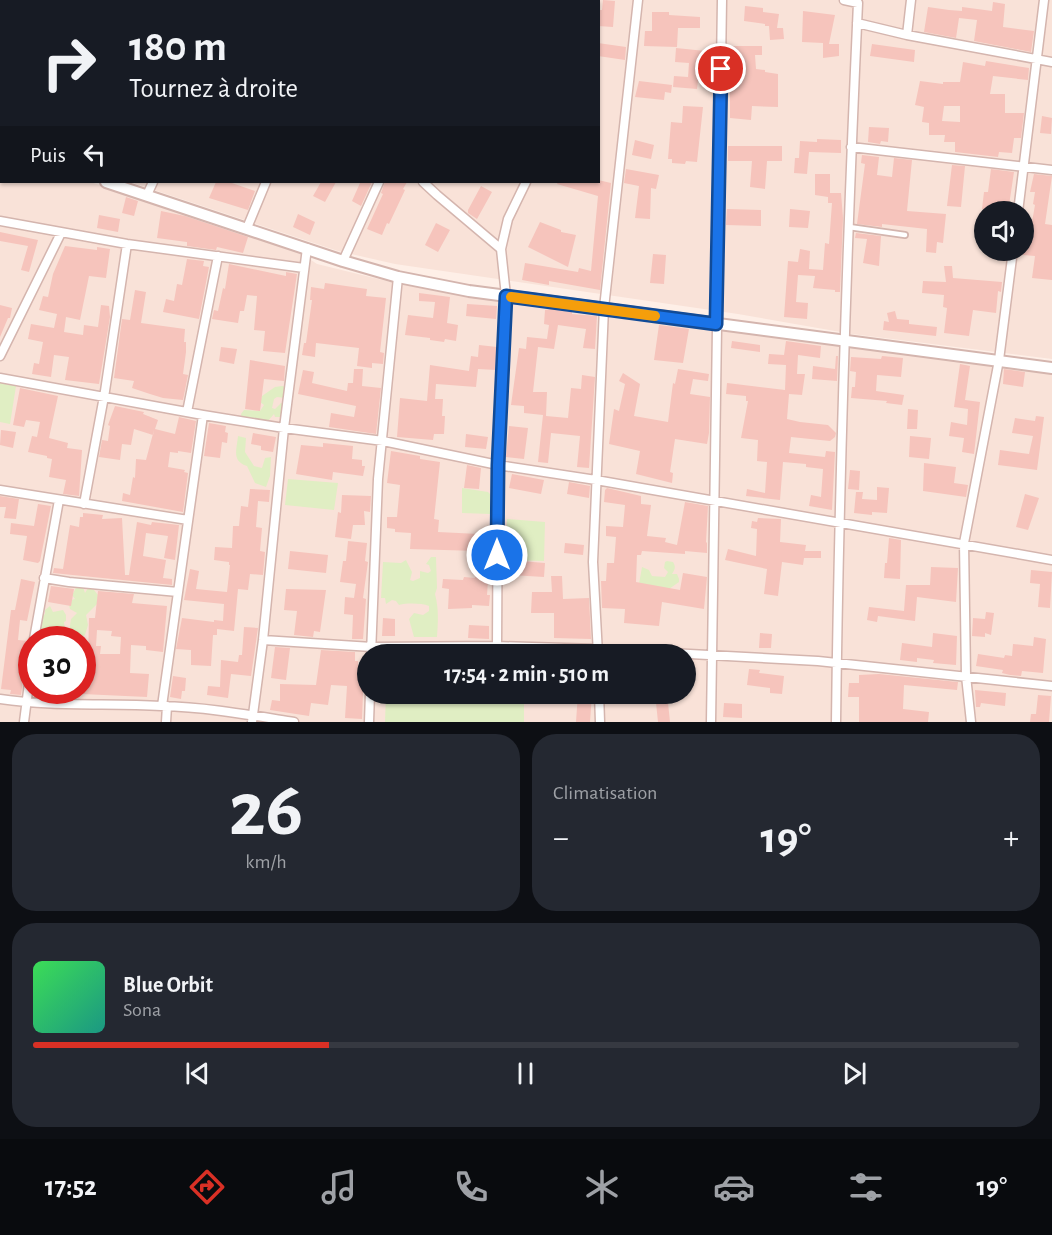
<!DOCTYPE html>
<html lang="fr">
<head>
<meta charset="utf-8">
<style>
  :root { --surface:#171b24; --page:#242831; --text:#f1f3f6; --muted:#9ea1a6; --line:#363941; --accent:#d93025 }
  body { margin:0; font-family:"Alegreya Sans",sans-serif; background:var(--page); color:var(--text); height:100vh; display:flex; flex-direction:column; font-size:22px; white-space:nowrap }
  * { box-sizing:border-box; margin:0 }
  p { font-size:20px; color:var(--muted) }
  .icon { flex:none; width:33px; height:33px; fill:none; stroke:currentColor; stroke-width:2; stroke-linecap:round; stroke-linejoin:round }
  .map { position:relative; height:722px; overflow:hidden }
  .side { display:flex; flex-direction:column; gap:12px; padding:12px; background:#0d0f14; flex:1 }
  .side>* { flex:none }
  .banner { position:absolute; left:0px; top:0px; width:600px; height:183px; box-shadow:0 2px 4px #0004; background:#171b24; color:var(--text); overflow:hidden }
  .fabs { position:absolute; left:974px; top:201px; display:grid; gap:12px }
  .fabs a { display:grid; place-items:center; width:60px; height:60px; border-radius:50%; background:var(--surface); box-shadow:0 2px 4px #0004; font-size:30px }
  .speed { position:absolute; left:18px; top:626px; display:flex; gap:12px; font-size:30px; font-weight:700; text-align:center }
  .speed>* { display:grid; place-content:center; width:78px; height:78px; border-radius:50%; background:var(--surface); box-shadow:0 2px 4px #0004; line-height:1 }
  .speed .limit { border:9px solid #d22; background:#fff; color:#111 }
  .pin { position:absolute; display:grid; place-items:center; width:51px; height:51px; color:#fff; margin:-26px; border:3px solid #fff; border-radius:50%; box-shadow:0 2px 6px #0007 }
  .me { position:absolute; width:66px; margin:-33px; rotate:0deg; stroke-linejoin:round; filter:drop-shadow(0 0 4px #0008) }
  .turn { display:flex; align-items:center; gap:21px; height:126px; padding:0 30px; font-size:27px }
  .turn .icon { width:78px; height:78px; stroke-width:2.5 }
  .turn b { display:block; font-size:42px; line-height:51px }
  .then { display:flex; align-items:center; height:57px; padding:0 30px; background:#0003; gap:12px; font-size:22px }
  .big { font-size:45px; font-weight:600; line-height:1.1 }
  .side .card { flex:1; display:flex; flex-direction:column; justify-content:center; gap:9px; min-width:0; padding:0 21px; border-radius:24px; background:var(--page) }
  .side .dial { align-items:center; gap:0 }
  .dial b { font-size:78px; line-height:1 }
  .song { display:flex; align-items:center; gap:18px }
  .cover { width:72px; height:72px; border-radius:9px; background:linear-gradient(135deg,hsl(130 70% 55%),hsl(170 70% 35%)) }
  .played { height:6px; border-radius:3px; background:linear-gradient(90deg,var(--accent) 30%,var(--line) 30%) }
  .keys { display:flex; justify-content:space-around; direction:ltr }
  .heat { display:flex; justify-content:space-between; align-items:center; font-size:33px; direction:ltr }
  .side .tiles { flex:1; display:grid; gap:12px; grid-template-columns:1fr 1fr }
  .card:last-child { grid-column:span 2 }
  .trip { position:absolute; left:357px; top:644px; width:339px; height:60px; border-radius:30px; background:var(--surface); box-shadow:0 2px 4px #0004; font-weight:600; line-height:60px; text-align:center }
  .dock { display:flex; height:96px; justify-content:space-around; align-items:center; background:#090b0e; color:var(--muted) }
  .dock .icon { width:42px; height:42px }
  .dock .on { color:var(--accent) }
  .dock b { font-size:27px; color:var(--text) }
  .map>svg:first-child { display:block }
  .residential { fill:#f9e2d8; fill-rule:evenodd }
  .green { fill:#e0eec3 }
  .building { fill:#f6c4bc; fill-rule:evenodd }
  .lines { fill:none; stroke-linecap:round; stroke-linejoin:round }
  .service-casing { stroke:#d4b5ae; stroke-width:8 }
  .minor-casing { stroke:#d4b5ae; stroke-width:11 }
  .tertiary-casing { stroke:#d4b5ae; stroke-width:14 }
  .service { stroke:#fff; stroke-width:4.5 }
  .minor { stroke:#fff; stroke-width:8 }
  .tertiary { stroke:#fff; stroke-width:10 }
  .route-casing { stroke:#114b97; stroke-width:15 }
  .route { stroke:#1a73e8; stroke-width:10 }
  .slow { stroke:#f59e0b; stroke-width:10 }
</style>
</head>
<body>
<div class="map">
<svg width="1052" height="722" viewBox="0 0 1052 722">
  <rect width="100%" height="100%" fill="#feefe7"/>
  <!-- residential -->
  <path class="residential" d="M0,0H1052V359L852,334L738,314L395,264L338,251L130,182H598V2H2L1,135ZM984,212H1023V250H984Z
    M0,151L2,182H90L293,248L317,264L403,285L557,308L992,363L1052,374V722H0ZM32,639H82V690H32ZM368,654H686V693H368Z"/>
  <!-- green -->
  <path class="green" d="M0,383L16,386L10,424L0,422Z
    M282,386L287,387L285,398L277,397L274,399L272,408L275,409L281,403L284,404V410L280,417H275L274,414L268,421L261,420L258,426L248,428L242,426L241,414L244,410L260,411L264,405L260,402L262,396L275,387Z
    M238,436L246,438L245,452L254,466L262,468L265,458L271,457L270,476L266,487L255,483L247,466C231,461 237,449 238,436Z
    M288,479L338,483L334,510L285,505Z
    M462,488L488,492L490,494V514L462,513Z
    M507,519L545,522L544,561L506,560Z
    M431,557H436L437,588L435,594C439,609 438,621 437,637H414L409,619L414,613L423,615L429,611V606C421,603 407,603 399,605L396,601L392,600L386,604L385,598H381L383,562L401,563L406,560L412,572L410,580L413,581L420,578V571L428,573L431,571L429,565L426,564Z
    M667,561L673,562C676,567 675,569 672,574H677L679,579V582L669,589L639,584L642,567L649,570L652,576L665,577L668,572L664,568L665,562Z
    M77,586L83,587L85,593L88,588L94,590L98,595L97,604L86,615L88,625L85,635L77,639H68L71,619L77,613L70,609L68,601L75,599L72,595Z
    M50,606L53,612L63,610L66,615V621L64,622L65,629L63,635L57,638L52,628L45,631L44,635L37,636L41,617L45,614V610Z
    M386,693H524V722H385Z"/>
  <!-- building -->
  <path class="building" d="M603,0L615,1L613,27L598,26V10H602Z
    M993,2L1005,4L1003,27L1034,31L1031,52L974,41L977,20L959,18L956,38L924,32L928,7L949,10L962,11V7L992,11Z
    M745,6L763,8V12L779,14L777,28H783L784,39L770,40L769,26H765V24L744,21Z
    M803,11L835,15L829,44H839V56L823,58V43L802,42Z
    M652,12H669V15L700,17V28H678L677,47L644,46L645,31H652Z
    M598,43L626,47L625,60L598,56Z
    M872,44L915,50L914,62L870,56Z
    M729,46H762V55H755L756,69L765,70V72L778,74V107L752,106L751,120L730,118V67L727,66Z
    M676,48L715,52V65L700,64L697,89L673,87L674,76L688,77L689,63L675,62Z
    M986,61L1029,68L1028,80L993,76L990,94H1005V113H1024L1021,138H1014L1012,153L999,152L998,157L955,152V142H944L945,135H929V123L922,122L924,107L915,105L920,81L943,84V82H960L963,62L985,66ZM944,106H960V122L942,121Z
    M639,81L672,85L671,93L665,92L664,100L635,97Z
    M683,106L703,107L697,162L686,161L685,164L672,163V159H668L671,122L682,123Z
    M1042,116L1052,118L1051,134L1040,133Z
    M869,127L889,128L888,142L881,141L880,144L868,142Z
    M817,139L841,140V153L809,152L807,174L794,173L795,158H799L800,141L817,142Z
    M635,140L654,145L651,159L632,155Z
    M728,146H782V161H767L765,189L750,187L752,161H728Z
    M862,155L879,157L877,175L892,177L894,158L912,160L907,211L946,214L943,243L937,242L936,253L926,252L927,229L882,224V227L857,224L865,164L861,163Z
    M952,165L965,166L961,207L947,206Z
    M626,169L659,175L656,189L651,188L650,219L635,218L639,186L624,183Z
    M991,169L1014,172L1008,212L982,209L984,192H988Z
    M815,174H830V193H841L843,218L840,292H835V290L813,288L815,276L798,275L796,302L808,303L807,319L784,317L788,261L798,262L800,249L810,251L809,269L823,270L825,243L829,244L832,203H828V197L815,195Z
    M1034,174L1052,176L1045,224L1052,225V280L1032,278L1035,256L1023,255L1024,221L1032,222L1035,205L1033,204L1035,192H1030Z
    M598,180L611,183L600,290L549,281V285L522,280L525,263L578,272L579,268L591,271L598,196L557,184L558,182H598Z
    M216,182H229L255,191L248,210L209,198Z
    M321,182H336L325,202L313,196Z
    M356,182H372L361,206L352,201L360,183Z
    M385,182H407L403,189L405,190L389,224L387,223L382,235L367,229L383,194L381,193Z
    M481,186L492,192L477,219L468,213V210Z
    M126,197L138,201L134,216L122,213Z
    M727,209L761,210V226L726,225Z
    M790,209L810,211L808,228L789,227Z
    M161,211L185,216L248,237L243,253L217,247L216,250L187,246V242L157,238Z
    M298,214L315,222L310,235L293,227Z
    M99,215L120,219L118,232L97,228Z
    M540,222L561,230V232L576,235L568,267L528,247Z
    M436,223L450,230L438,252L425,245Z
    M0,232L38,240L29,272L21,270L28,246L0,241Z
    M856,233L881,236L879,266L863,263L867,239L855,238Z
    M65,246L97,250V247L110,249L106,278L89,276L80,320L66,317L64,332L83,335L84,325L98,327L101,305L109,306L110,317L99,384L65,380L69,357L54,355L51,377L32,374L34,363L39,364L43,342L28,339L31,324L54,328L57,314L39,310L43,296L48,297L53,274Z
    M653,254L666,255L664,284L650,283Z
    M187,259L204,261L203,266L209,267L199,319L163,312L166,299L174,301L177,284L182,285Z
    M229,264L286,276V272L297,274L285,353L263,351L265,331L254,330L257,296L247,295L244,311H240L238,323L212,319L214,310L218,311L223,288L225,289Z
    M944,266H952L953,278L1002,282L1001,292L998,291L996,313L973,310L969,336L944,333L947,308L943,307L944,295L922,293L923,281L946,282Z
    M325,283L367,289L366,296L386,298L380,352L384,353L383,364L372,363V368L357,366L359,348L316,343L315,357L302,355L304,343H306L312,300H310L311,287L324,289Z
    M135,290L146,292L141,323L185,329L184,342H186V352L183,374L188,375L183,400L163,398L150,394L132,388L134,381L114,378L122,319L130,320Z
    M419,293L450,297L447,323L458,325L456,341L445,339L444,342L430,340V338L405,335L408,315L433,318L435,302L419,301Z
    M467,304L497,306L496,319L466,316Z
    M0,305L12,308L10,318H8L0,337Z
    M551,309L572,312V314L597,316L595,349L583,348L586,329L558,325L554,349L538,347L533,392H547L546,416L568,418L571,388L581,389L582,375L595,377L589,468L577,467L580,436L551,433L548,463L538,462L543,415L524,413V406L511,405L519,348L526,349L527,337L547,339L549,325L544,324L545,310Z
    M895,311L897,319L909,320V324L937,327L936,336L883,330L884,321L889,322L887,313Z
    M659,325L689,329L683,363L654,360Z
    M732,341L760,345V352L731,348Z
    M786,341L821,346L820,358L798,355L797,374H805L802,395L789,394L787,419L800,422L828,425L836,433L835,437L830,441L791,437L789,453L825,457L826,451L835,452L832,510L809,506L811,495L821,497L823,469L806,467V464L783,462L780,500L746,496L747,489L765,493L767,462L757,461L758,440L741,438L748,401H746V396L726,394L727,383L785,390L786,365L768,364L769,354L784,355Z
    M479,345L497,347L496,370L478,369L476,387L436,384L435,399H443L442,416H445L444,434H434L433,440L397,437L400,398L427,401L430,365L469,371L471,356L478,357Z
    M221,347L237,349L234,364L219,361Z
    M836,356H838L837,381L812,379L813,366L835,369Z
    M882,356L903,358L901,377L877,375L876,391L904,395L902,405L886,403L887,401L851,398L852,387H855L856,372L850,371L851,357L881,359Z
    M250,360L285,366L284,381L264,379L260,411L245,409Z
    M960,364L970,366L965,400L980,402L974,454L962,452L964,438L949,436L951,422L967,425L968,409L954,407Z
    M354,369H363L362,386L381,388L376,434L329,427L331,413L354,417L356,406L298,394L303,370L314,372L312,383L347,391L348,383H353Z
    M678,369L709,374L708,381L693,379L690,394L710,397L709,433L707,444L675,439L670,472L673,473L672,483L636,474L640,451L609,444L614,409L619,411L625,384L619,381L623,373L640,384L634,416L668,422L673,383L675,384Z
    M1004,369L1025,372L1023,387L1003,384Z
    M20,388L58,396L49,438L68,443L67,448L82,450L79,496L63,494L66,480L49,477L52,459L47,458V456L28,452L32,436L37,437L40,422L26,420L24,427L13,425Z
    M115,406L144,412L143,414L158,420L155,429L175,434L179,417L196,421L191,453L178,451V453L170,452L168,467L185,470L184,472L188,473L183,512L122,501L123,493L130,495L133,477L135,478L136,459L146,460L154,430L153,435L134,429L131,445L122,444L120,460L99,457L102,440L108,441L110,426L108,425Z
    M908,409L918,410L917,429H907Z
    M1036,416L1044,417L1037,470L998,465L1000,450L1029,454L1033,436L1012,433L1015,418L1035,421Z
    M209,423L226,426L225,432L228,433L227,443L222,442L220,458L204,456Z
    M509,426L528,428L524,459L506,457Z
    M1,430L16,432L13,448L0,445Z
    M253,433L276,437L273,452L261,450V446L251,444Z
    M466,434L488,437L486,449L465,447Z
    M910,436L931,438L929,459L909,457Z
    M323,443L353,446L352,459L362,460V466H365L363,476L333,472L332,480L296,474L301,445L323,447Z
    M391,451L420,456V459L440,462L434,519L439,520L438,532L479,534L478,551L410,549L411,533L395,532V529L387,528V517H397L400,485L387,483Z
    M924,463L956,467L954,483L968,485L966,497L923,491Z
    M467,465L481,468L479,489L464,488Z
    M850,470L860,471L859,490L848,489Z
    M512,474L544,480L541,494L509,488Z
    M569,482L590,486L589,498L567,494Z
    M877,487L889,488L887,513L872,512V515L854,513L856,492H863L862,499L877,500Z
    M607,488L641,496V504L651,505L647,536L666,538L665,542L677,545L685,502L708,506L706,542L707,543V553L685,551V554L642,551L641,555H637L636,582L680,590L683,573L707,577L704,609L662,602L659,626L624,623L625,609L602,608L601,581H606L607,563H614L616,537L606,536V526L623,527L625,505L604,502L605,490Z
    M250,489L270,490L269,502L258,501L256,527L262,528L260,551L265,552L263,575L250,574L248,590L238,589L234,631L217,629V635H213L211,666L191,665V650L176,649L182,618L214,622V620L223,621L224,604L184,600L190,569L199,571L196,589L227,592L230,565H229V562L214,560L215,547L232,548L233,526H239L241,506L248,507Z
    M1025,494L1039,498L1028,530L1016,527Z
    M342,495L371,496L370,512L364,511L365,525H353L351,539L335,537L338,512L341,513Z
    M0,496L19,499L16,519L4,518L6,507H0Z
    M38,504L51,506L40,561L38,563L23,560L27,536L10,534L11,523L34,526Z
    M83,513L103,515L102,519L122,518L125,575H129L137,522L151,525L152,522L179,525L175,560L164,558L168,536L146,533L143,556L166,560L163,578L172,579V585L53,573L54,568L63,569L70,525L79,527L80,517H83Z
    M758,518L781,519L780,542L806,545L805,551H821V558H804L803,565L782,562L778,596L764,594L767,569L725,560L728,549L756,556L757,529L751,528L752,521L757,522Z
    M889,538L901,540L900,579L884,578L885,563H887Z
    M348,541L367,543L365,561L368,562L363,598L366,599L363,639H352L353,615L344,614L345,597L354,598L356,584L340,582L343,561H346Z
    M565,543L584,545L583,555L564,553Z
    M290,551L328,555L326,573L288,569Z
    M476,558H485L483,579L488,580L487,595H490L489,606L472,605V608L448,609L449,589L442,588L443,579L463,580L464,577L475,578Z
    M521,561L545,563L544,577L511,575L509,562Z
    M931,567L958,568L956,602L917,597L915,621L878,616L877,622L867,620L869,607L904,611L906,585H930Z
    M1031,570L1052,572L1050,608L1038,607L1040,584L1030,583Z
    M551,576H562L563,599L589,598L591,639L554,638V613H531L532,592H552Z
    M21,579L35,582L27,621L20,620L18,640L28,641L31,645V654L26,659L21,695L10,694L11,690L1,689L11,610H15Z
    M51,586L74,589L71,606L48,602Z
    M286,589L326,590L320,632L314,631L313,637L294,635L297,611L284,610Z
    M98,591L134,594L132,603L167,606L163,652L146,650V646L131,645L130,673L149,674L147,697L82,694V659H88L89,618H95ZM97,630L112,631L111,636L121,637L120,654H100L101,646H96Z
    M986,612L994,613L991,635L985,633V637L972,636L973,618L985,619Z
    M383,618L395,619V636H382Z
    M469,625L489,626V639L468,638Z
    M244,627L258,628L251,676L231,674L228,698L207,695L208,686L220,687L221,660L238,662L239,655H242Z
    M760,633L772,634L771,648H759Z
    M933,633L957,636L956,665L933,663L934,660L917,658V662L900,660L902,643L932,647Z
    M1034,637L1046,639L1043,673L1022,671L1021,676L1010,675L1002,673L1003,670L976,666L978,654L1004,658L1005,655L1012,656L1013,644L1033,646Z
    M275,647L290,648L286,680L271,678Z
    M321,650L355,652V661H358V665L364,666L362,719L345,718L347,686L331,685L328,705L311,703L309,716L270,710L272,700L280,701V684L316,685Z
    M749,669L760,670L759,673L784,676L782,694L770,693V688L747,685Z
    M879,674L958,682L957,690L904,685L903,709L929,712L928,722H859V697H848L849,683H859V675Z
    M173,676L186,678L185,691H182L181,699L170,697Z
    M975,690L1006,693L1005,706L981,703L980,707H976Z
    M578,693H592L590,722H576Z
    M655,693H667L670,722H658Z
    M1038,695L1051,696L1049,722H1030L1031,714H1036Z
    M724,703L742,704V718L723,717Z"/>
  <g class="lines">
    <!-- service casing -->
    <g class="service-casing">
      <path id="service" d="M849,227L905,235"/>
    </g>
    <!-- minor casing -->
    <g class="minor-casing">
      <path id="minor" d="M61,0L63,2
        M254,0L256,2
        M31,2L32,0
        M383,2L384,0
        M457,2L458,0
        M578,2V0
        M857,23L907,35L1052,62
        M907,35L911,0
        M0,42L2,40
        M851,147L1052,170
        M423,182L437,195L501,249L506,296L498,465L497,646
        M147,195L153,182
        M1018,212L1044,0
        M0,221L127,244L304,268
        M247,228L266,182
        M501,249L508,219L526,182
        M343,261L379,182
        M0,356L61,233
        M0,378L203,415L284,428L383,441L498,465L596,480L1052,560
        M187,412L218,256
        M0,490L188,520
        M84,504L105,391L127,244
        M44,578L69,582L178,592
        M34,639L59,500
        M263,640L372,647L497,646L597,649L818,661L1052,686
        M371,654L378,479L398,277
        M598,654L593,562L604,308L638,0
        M599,693L600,722
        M0,699C53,707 107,703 161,706C206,707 250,715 294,722
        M162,706L203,415
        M24,722L32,660
        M166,722L167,706
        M252,722L263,640L284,428L307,248
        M369,722L370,693
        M711,722L722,0
        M836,722C839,482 847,243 858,3L844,0
        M971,722L966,676L964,543L999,360L1013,250"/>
    </g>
    <!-- tertiary casing -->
    <g class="tertiary-casing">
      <path id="tertiary" d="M0,145H2
        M106,182L343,261L398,277L469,291L1052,368"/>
    </g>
    <!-- service -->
    <use href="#service" class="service"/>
    <!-- minor -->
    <use href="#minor" class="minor"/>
    <!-- tertiary -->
    <use href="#tertiary" class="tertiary"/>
  </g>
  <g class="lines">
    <!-- route casing -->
    <g class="route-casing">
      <path id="route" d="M497,555L498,465L506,296L716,324L721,69"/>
    </g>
    <!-- route -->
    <use href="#route" class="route"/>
    <!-- slow -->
    <path class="slow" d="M511,297L655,316"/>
  </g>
</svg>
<div class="fabs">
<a><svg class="icon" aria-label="sound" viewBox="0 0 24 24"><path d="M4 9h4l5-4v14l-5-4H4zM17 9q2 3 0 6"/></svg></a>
</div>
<div class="speed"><div class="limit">30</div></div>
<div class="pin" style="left:721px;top:69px;background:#d93025"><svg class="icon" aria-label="arrive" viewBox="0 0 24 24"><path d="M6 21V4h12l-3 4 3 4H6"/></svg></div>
<svg class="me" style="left:497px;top:555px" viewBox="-20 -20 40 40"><circle r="17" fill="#1a73e8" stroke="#fff" stroke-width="3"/><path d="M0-11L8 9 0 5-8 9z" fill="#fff"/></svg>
<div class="trip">17:54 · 2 min · 510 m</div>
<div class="banner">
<div class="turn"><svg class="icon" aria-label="right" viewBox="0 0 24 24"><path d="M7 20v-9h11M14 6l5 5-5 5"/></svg><div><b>180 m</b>Tournez à droite</div></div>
<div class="then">Puis<svg class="icon" aria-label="left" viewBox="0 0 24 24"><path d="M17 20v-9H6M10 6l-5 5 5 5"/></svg></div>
</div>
</div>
<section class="side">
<div class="tiles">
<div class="card dial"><b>26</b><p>km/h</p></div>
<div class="card"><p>Climatisation</p>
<div class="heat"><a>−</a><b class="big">19°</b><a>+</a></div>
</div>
<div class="card">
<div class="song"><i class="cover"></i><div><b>Blue Orbit</b><p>Sona</p></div></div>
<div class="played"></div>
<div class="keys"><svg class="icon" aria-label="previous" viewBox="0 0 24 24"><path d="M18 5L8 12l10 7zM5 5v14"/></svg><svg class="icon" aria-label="pause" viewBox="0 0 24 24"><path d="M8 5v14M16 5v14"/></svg><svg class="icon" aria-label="next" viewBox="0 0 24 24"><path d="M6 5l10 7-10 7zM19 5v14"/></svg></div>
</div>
</div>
</section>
<nav class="dock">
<b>17:52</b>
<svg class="icon on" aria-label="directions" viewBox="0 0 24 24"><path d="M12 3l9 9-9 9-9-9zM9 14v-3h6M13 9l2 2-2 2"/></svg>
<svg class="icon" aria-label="music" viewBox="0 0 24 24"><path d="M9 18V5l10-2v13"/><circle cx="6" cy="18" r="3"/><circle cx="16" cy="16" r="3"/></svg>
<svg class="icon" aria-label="phone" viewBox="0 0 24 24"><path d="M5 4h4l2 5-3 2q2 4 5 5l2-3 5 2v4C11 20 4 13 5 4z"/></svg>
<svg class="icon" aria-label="climate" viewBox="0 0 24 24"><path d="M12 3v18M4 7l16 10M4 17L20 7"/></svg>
<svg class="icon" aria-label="car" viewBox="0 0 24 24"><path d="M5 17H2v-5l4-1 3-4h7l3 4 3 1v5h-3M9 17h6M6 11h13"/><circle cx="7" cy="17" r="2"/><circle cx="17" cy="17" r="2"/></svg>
<svg class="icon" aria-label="filters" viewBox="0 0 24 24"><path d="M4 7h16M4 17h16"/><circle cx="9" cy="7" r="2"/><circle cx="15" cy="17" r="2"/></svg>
<b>19°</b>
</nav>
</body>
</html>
